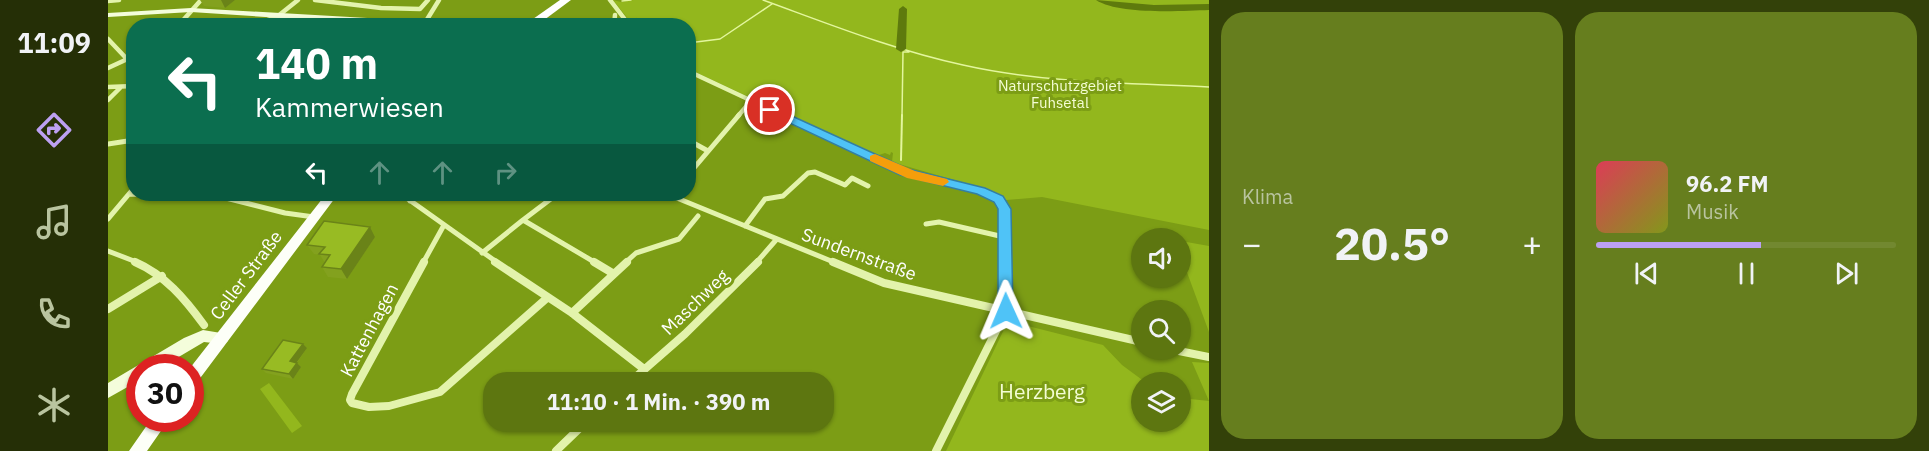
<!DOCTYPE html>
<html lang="de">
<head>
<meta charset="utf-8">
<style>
  :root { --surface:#5d7610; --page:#667e1e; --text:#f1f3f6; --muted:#b9c49f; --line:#728830; --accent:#bca0f2 }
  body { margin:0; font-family:"IBM Plex Sans",sans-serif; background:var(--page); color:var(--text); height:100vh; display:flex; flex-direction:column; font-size:22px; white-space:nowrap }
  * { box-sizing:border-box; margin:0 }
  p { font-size:20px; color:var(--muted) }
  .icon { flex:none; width:33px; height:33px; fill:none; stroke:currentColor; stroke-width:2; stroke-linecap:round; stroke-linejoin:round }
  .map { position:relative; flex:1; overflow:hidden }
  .side { display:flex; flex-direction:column; gap:12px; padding:12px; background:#334109; width:720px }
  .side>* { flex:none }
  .top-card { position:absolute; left:18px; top:18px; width:570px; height:183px; border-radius:24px; box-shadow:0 2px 4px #0004; background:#0b6e4f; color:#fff; overflow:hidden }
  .controls { position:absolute; left:1023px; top:228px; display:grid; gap:12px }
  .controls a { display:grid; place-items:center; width:60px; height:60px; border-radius:50%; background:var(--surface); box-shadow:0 2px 4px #0004; font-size:30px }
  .speed { position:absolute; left:18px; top:354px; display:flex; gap:12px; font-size:30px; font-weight:700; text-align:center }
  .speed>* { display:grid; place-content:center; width:78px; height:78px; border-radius:50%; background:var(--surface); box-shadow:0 2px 4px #0004; line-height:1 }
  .speed .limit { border:9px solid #d22; background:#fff; color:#111 }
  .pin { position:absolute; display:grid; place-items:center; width:51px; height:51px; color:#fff; margin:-26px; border:3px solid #fff; border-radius:50%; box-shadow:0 2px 6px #0007 }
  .me { position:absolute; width:66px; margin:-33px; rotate:359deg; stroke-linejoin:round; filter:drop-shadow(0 0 4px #0008) }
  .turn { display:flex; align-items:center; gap:21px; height:126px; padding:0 30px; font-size:27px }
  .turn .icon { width:78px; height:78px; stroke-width:2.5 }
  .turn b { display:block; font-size:42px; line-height:51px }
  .lanes { display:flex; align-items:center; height:57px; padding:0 30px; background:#0003; justify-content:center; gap:30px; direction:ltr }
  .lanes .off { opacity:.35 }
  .big { font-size:45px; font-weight:700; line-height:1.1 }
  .side .tile { flex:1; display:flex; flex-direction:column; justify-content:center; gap:9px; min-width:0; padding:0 21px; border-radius:24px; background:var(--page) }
  .song { display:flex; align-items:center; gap:18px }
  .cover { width:72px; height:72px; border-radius:9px; background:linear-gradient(135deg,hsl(350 70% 55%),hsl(70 70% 35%)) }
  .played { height:6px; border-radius:3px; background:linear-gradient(90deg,var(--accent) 55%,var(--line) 55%) }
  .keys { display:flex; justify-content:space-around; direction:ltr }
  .heat { display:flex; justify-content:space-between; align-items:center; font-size:33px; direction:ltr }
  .side .tiles { flex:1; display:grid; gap:12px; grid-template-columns:repeat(2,1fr) }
  .trip { position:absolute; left:375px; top:372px; width:351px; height:60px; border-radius:24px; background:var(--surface); box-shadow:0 2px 4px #0004; font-weight:700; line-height:60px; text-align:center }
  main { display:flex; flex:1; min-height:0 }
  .tabs { display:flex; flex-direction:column; width:108px; justify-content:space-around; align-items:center; background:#252f06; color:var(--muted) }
  .tabs .icon { width:42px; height:42px }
  .tabs .active { color:var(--accent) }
  .tabs b { font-size:27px; color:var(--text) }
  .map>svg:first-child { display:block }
  .green { fill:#93b71d }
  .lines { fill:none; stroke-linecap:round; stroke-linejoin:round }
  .stream-far1 { stroke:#e3f69e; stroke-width:1.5 }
  .stream { stroke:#e3f69e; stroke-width:2 }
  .river { fill:#5e7a0d; fill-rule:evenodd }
  .street-far2 { stroke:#e3f3ac; stroke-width:4.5 }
  .street-far1 { stroke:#e3f3ac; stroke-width:5 }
  .street { stroke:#e3f3ac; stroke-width:8 }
  .secondary { fill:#f4fddb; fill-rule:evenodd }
  .primary { fill:#fdfff8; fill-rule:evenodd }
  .highway { fill:#fff; fill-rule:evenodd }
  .wall { fill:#83a11e }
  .shaded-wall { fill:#6a8318 }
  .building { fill:#98bb23; stroke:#6a8318; stroke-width:1.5 }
  .route { fill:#4fc3f7; stroke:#337fa1; stroke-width:1.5 }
  .slow { fill:#f59e0b }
  .labels { text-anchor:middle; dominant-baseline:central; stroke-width:6; stroke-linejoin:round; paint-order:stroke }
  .far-park-label { font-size:15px; fill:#f4fdd4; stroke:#7c9d15 }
  .street-label { font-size:18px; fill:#fff; stroke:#7c9d15 }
  .near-park-label { font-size:21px; fill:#f4fdd4; stroke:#7c9d15 }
</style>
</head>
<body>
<main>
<nav class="tabs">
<b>11:09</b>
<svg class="icon active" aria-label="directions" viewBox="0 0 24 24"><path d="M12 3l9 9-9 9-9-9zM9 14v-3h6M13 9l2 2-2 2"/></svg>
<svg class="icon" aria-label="music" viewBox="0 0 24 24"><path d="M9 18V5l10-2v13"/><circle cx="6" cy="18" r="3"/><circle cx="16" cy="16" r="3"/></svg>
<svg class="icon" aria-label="phone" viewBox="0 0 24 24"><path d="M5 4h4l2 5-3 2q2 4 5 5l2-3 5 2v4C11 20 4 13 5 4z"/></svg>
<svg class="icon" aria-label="climate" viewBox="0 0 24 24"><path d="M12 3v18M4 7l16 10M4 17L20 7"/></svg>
</nav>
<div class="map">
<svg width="1101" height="451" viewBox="0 0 1101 451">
  <rect width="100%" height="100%" fill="#7c9d15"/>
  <!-- green -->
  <path class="green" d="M505,0L513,2L525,0H1101V230L934,197L898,200L884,191L784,162L785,153L783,152L782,155L777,153L768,156L581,69L580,26L536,25L528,17L535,25H525Z
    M1073,241L1101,246V332L1073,256Z
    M900,321L995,345L1014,365L1037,382H1034V422H1072L1073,398L1101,401L1084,362L1101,363V451H838Z
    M161,383L194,426L184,433L152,389Z"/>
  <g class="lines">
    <!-- stream-far1 -->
    <path class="stream-far1" d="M655,0C721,24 786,50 855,65C935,83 1019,83 1101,87
      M514,1L523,0
      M580,43L612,39L664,4
      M794,116L795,52H801"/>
    <!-- stream -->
    <path class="stream" d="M793,160L794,115"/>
    <!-- river -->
    <path class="river" d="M988,0L1046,5L1101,4V10C1073,11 1011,15 988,0Z
      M795,6L799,9L798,49L793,52L788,49L791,9Z"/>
    <!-- street-far2 -->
    <path class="street-far2" d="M207,0L273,8L312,9L320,0
      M502,0L522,26
      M0,1L11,0
      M70,26L93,0
      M144,26L170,16L190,0
      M315,26L331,0
      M506,26L507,15
      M0,39L18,58
      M0,68L26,56
      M580,71L676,116
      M0,87L26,86
      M0,100L12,88
      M630,116L643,101"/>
    <!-- street-far1 -->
    <path class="street-far1" d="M673,115L803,175L888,196L896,209L897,263
      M580,140L600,151
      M0,144L26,140
      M580,175L631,115
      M22,194L110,196L177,213L206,217
      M293,194L390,263
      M559,194L728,263
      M302,201L315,194
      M0,219L26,188
      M415,220L444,198L458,194
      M818,224L831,222L896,237
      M637,226L657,199L675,196L700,173L707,172L737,185L744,178L760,186
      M0,251L31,263
      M374,253L415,220L488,263
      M315,263L336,225
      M517,263L528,253L571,239L590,216
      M648,263L668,240"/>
    <!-- street -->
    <path class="street" d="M27,262C57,275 77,299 96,325
      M316,262L244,394L242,400L244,403L261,407L281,406L332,392L439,298
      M387,262L464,313L536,369
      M725,262L776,283L1034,342
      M897,262L898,311
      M506,274L519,262
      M0,309L54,276
      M464,313L506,274L486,262
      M1066,350L1101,357
      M522,382L577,334L650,262
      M448,451L478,422
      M828,451L892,323L891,310"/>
    <!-- secondary -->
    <path class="secondary" d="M83,8L364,24L368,26H292L83,12L0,17V13Z
      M417,20L421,22L420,24L403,26Z
      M95,330L119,334L121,338L119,342L114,344L96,342L52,368H32V380L0,398V383L76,338Z"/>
    <!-- primary -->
    <path class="primary" d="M218,194H230L87,385L82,387V368Z
      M44,418H62L39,451H21Z"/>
    <!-- highway -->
    <path class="highway" d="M452,0H463L428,26H415Z"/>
  </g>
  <!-- wall -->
  <path class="wall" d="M92,0H127L117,8L96,6Z
    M262,227L267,237L239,279L220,277L214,267L217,263L212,255L206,254L199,245Z
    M195,344L199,348L189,363L193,367L185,379L158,373L154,369Z"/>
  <!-- shaded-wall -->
  <path class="shaded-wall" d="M113,0H127L117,8Z
    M262,227L267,237L239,279L233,269Z
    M195,344L199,348L186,366L182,361Z
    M189,363L193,367L185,379L181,374Z"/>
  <!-- building -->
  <path class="building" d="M216,221L262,227L233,269L214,267L222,255L211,254L217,247L199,245Z
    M175,340L195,344L182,361L189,363L181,374L154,369Z"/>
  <!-- route -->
  <path class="route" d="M662,106L800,169L877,188L895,196L903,209L905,311L903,316L898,318L892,316L890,311V209L886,202L869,194L792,175L658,112L656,110Z"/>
  <!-- slow -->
  <path class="slow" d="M767,154L807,171L839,179L841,182L835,186L799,178L762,161V156Z"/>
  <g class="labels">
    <!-- far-park labels -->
    <g class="far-park-label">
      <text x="952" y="85">Naturschutzgebiet<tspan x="952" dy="17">Fuhsetal</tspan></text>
    </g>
    <!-- street labels -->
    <g class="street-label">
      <text transform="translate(751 254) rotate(20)">Sundernstraße</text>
      <text transform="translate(138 275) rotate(-53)">Celler Straße</text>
      <text transform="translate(587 302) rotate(-44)">Maschweg</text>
      <text transform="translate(261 330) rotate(-62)">Kattenhagen</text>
    </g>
    <!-- near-park labels -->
    <g class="near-park-label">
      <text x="934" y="391">Herzberg</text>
    </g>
  </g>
</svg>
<div class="controls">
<a><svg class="icon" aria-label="sound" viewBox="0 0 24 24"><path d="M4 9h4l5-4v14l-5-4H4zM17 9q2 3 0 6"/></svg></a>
<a><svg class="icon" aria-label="search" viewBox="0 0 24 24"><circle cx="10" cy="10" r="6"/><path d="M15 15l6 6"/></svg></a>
<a><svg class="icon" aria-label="layers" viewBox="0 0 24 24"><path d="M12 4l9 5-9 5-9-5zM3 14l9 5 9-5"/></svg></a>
</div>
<div class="speed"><div class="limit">30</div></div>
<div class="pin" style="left:662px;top:110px;background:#d93025"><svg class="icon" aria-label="arrive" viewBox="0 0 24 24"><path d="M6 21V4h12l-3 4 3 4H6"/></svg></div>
<svg class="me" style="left:898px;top:311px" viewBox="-20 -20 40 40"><path d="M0-17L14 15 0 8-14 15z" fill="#4fc3f7" stroke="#fff" stroke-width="4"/></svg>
<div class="trip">11:10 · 1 Min. · 390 m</div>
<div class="top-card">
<div class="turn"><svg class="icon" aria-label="left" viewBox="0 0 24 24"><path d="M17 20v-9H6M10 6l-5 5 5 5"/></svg><div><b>140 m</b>Kammerwiesen</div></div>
<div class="lanes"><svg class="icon" aria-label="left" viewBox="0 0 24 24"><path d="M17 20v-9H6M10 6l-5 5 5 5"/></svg><svg class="icon off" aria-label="ahead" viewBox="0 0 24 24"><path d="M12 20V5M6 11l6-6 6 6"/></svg><svg class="icon off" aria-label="ahead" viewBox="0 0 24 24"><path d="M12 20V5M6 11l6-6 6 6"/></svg><svg class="icon off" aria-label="right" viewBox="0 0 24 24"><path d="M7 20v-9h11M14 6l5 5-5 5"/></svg></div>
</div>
</div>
<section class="side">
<div class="tiles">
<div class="tile"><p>Klima</p>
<div class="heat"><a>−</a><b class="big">20.5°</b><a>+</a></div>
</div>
<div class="tile">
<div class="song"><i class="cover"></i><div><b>96.2 FM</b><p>Musik</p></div></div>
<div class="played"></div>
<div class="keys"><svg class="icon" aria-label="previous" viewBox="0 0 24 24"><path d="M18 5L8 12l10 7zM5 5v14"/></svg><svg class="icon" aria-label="pause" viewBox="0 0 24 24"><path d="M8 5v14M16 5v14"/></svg><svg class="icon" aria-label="next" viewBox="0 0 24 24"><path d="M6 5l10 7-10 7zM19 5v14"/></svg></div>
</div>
</div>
</section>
</main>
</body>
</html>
